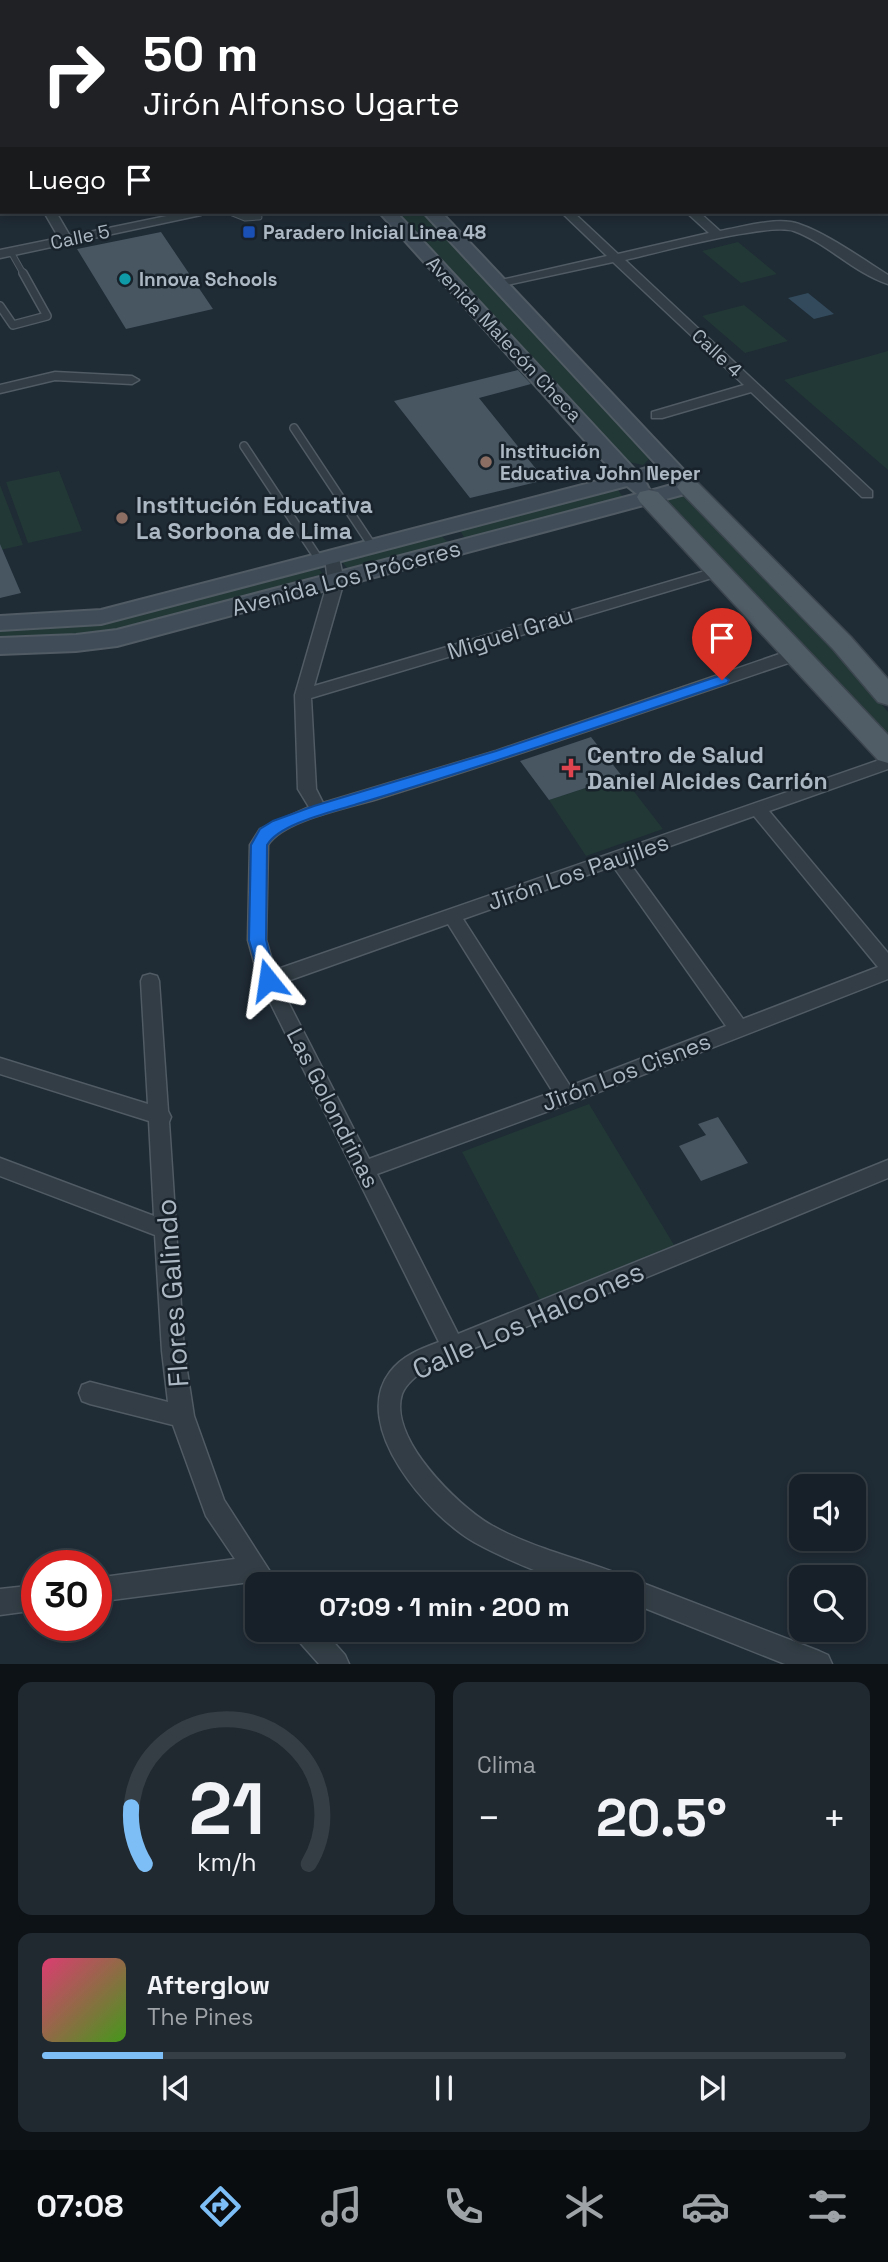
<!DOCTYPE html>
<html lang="es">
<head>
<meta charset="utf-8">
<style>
  :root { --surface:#172028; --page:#202830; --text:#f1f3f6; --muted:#9ea3a8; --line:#363e45; --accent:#7dbef6 }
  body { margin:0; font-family:"Space Grotesk",sans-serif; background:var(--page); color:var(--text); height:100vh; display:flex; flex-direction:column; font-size:26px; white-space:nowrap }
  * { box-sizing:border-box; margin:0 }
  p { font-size:23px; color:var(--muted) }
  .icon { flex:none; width:38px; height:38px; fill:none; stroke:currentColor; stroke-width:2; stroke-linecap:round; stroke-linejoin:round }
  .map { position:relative; height:1664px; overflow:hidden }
  .panel { display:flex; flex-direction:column; gap:18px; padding:18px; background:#0d1216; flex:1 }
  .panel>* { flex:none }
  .guide { position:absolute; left:0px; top:0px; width:889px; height:214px; box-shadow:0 4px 10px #0003,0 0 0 2px var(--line); background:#202124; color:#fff; overflow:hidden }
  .controls { position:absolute; left:789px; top:1474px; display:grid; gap:14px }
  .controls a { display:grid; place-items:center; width:77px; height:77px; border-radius:14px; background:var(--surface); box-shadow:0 4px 10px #0003,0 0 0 2px var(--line); font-size:35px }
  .speed { position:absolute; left:21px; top:1550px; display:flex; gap:14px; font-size:35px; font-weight:700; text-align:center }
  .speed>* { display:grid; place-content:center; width:91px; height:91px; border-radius:50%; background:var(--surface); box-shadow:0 4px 10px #0003,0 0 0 2px var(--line); line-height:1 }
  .speed .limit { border:10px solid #d22; background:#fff; color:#111 }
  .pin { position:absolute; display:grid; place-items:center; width:60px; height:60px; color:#fff; margin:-72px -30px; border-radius:50% 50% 50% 0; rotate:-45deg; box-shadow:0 0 7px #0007 }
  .pin .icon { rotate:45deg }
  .me { position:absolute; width:77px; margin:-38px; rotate:345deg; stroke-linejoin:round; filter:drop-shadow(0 0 5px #0008) }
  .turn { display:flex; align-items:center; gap:24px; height:147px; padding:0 28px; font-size:32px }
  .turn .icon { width:91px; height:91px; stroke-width:2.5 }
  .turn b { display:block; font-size:49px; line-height:60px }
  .then { display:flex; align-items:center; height:66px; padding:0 28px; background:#0003; gap:14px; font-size:26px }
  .big { font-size:52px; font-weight:700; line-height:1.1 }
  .panel .card { flex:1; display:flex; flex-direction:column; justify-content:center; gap:10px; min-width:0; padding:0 24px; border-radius:14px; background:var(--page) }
  .panel .dial { align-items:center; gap:0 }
  .dial svg { height:182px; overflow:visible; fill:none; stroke:var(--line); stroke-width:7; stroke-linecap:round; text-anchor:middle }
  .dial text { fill:var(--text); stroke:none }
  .song { display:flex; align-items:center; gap:21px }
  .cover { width:84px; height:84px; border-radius:10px; background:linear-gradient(135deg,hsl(340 70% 55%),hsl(100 70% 35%)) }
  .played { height:7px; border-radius:4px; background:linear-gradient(90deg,var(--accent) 15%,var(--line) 15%) }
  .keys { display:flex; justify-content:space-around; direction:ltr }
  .heat { display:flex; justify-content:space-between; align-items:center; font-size:38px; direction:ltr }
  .panel .tiles { flex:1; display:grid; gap:18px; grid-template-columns:1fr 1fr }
  .card:last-child { grid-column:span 2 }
  .trip { position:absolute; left:245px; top:1572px; width:399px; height:70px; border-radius:14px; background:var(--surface); box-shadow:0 4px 10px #0003,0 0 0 2px var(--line); font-weight:700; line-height:70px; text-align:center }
  .menu { display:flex; height:112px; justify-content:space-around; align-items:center; background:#090d10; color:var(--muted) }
  .menu .icon { width:49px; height:49px }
  .menu .on { color:var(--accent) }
  .menu b { font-size:32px; color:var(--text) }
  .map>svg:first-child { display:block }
  .green { fill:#223836 }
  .water { fill:#324a5c }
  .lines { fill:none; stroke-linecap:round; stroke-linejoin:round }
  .canal { fill:#324a5c; fill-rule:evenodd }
  .building { fill:#475661 }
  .lane-far1-casing { stroke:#505b64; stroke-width:7 }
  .lane-casing { stroke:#505b64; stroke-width:10 }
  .street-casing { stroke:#505b64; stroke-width:3 }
  .secondary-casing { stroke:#505b64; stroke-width:4 }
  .primary-casing { stroke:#3c464f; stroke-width:3 }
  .lane-far1 { stroke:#323d45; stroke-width:5 }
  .lane { stroke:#323d45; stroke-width:7 }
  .street { fill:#323d45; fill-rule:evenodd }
  .secondary { fill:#404d58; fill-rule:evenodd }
  .primary { fill:#505c66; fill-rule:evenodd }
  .route { fill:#1a73e8; stroke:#114b97; stroke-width:2 }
  .transit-dot { fill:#1a4fb4; stroke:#18222a; stroke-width:2.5 }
  .culture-dot { fill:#0f9aa8; stroke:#18222a; stroke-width:2.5 }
  .education-dot { fill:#8d6e63; stroke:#18222a; stroke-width:2.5 }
  .health-dot { fill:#e0444e; stroke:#18222a; stroke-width:2.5 }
  .labels { text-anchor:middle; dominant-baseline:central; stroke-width:5; stroke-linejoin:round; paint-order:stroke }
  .far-poi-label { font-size:19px; font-weight:bold; fill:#acb8c3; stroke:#18222a; text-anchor:start }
  .far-street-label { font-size:19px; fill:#acb8c3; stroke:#18222a }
  .poi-label { font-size:23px; font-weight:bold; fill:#acb8c3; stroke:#18222a; text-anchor:start }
  .street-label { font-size:23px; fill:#acb8c3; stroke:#18222a }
  .near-street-label { font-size:28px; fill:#acb8c3; stroke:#18222a }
</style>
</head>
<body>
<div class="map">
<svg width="888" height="1664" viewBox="0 0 888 1664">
  <rect width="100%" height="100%" fill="#1f2b35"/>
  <!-- green -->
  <path class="green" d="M396,212H421L650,453L649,459L643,465L624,461Z
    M738,242L777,274L741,283L702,251Z
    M744,305L788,341L745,353L702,316Z
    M888,351V470L784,380Z
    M59,471L82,531L28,543L6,482Z
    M0,485L23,545L0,550Z
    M611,489L618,490L623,497L620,501L471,538L464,537L461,532L463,528Z
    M684,495L841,656L888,712V743L664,504L669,497Z
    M439,534L449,543L350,571L342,562Z
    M311,568L319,569L323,574L117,630L83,637L0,640V627H28Z
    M622,776L663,829L586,856L549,800Z
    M589,1104L674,1245L540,1300L462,1152Z"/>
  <!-- water -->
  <path class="water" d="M808,293L834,314L814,319L788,298Z"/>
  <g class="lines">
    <!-- canal -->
    <path class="canal" d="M783,0H802L782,2Z"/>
  </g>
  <!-- building -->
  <path class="building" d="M161,232L213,309L126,329L77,249Z
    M518,370L531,384L479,398L545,480L470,498L394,401Z
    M0,544L21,593L0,598Z
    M591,737L622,776L549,800L520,761Z
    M718,1117L748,1163L701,1181L679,1146L706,1135L698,1124Z"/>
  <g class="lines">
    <!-- lane-far1 casing -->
    <g class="lane-far1-casing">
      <path id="lane-far1" d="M230,212L245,218L259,217
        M11,252L24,275"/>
    </g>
    <!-- lane casing -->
    <g class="lane-casing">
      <path id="lane" d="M0,306L13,325L47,316L23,273
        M294,428L373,547
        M244,446L320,561"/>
    </g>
    <!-- street casing -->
    <g class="street-casing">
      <path id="street" d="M4,0H14L15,2H5Z
        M76,0H95L74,2Z
        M2,11V17L0,18V12Z
        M0,82H2V88H0Z
        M0,126H2V135H0Z
        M44,212H56L70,236L186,212H207L201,215L0,258V250L59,238Z
        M561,212H573L618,254L709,233L686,212H699L720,231C743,227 769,219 791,222C818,227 864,260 888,275V284C854,273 827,243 794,231C769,222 656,253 625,260L872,491V497H862L751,392L662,418H652V412L744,385L613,262L497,287V281L607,256Z
        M55,372L132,376L139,380L132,384L55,380L0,393V385Z
        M332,553L339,558L344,581L314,686L712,569H722L724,572L722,575L311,698L316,789L323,803L496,751L788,651L794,650L802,655L800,659C658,707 517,756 374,800C347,808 282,821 268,845L266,940L275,970L888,757V769L769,811L888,953V979L573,1102L377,1174L458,1334L888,1160V1178L428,1367C419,1374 406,1383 402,1394C388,1438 457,1505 491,1525C531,1548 578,1558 621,1575L624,1582L632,1579L819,1651L828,1655L832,1664H785L632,1603V1584C615,1584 595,1586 578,1584C551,1579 499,1556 474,1542C429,1516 349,1426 390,1372C402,1356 420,1349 439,1342L259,980L248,940L250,845L260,829L309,807L298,789L295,695L328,581L325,558ZM754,816L878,967L743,1019L628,861ZM613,866L726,1026L570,1086L463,919ZM448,924L553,1092L369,1159L279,984Z
        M150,974L157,976L159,981L168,1111L171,1117L169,1122L184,1351L194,1416L224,1500L278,1584H257V1593L250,1582L96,1602V1578L235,1559L206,1516L173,1425L90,1404L82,1401L79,1393L82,1385L90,1382L168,1402L162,1351L155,1235L0,1176V1158L154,1216L149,1121L0,1074V1058L148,1104L141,981L143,976Z
        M37,1585V1610L0,1615V1589Z
        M292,1629H322L345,1655L349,1664H319L296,1638Z"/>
    </g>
    <!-- secondary casing -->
    <g class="secondary-casing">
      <path id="secondary" d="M189,0H203L204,2H190Z
        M221,0H235L236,2H222Z
        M379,212H396L636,471L657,465L423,212H441L696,483L700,487L696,491L117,646L76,651L0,654V638L76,635L117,630L637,494L627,486L101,624L0,630V616L101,610L617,476ZM667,476L675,484L650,491L645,481Z"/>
    </g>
    <!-- primary casing -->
    <g class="primary-casing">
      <path id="primary" d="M689,480L697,482L851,637L888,679V705L878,702L833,649L681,492L677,487L681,482Z
        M649,490L658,492L888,735V763L878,760L640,502L637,497L640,492Z"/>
    </g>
    <!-- lane-far1 -->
    <use href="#lane-far1" class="lane-far1"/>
    <!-- lane -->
    <use href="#lane" class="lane"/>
    <!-- street -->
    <use href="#street" class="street"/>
    <!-- secondary -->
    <use href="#secondary" class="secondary"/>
    <!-- primary -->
    <use href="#primary" class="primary"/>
  </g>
  <!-- route -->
  <path class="route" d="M722,675L729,680L727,683C604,725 481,767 357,804C333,812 280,823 267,845L266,940L276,980L274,985H262L249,940L251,845L260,829L273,821L314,806L496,751Z"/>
  <!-- markers -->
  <rect class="transit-dot" x="242" y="225" width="14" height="14" rx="3.5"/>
  <circle class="culture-dot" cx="125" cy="279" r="7"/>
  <g class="education-dot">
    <circle cx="486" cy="462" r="7"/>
    <circle cx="122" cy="518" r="7"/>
  </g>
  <path class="health-dot" d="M567.5 757.5h7v7h7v7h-7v7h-7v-7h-7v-7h7z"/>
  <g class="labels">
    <!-- far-poi labels -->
    <g class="far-poi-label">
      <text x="263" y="232">Paradero Inicial Linea 48</text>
      <text x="139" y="279">Innova Schools</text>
      <text x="500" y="451">Institución<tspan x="500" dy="22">Educativa John Neper</tspan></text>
    </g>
    <!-- far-street labels -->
    <g class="far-street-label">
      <text transform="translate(80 237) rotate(-12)">Calle 5</text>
      <text transform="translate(504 339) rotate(47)">Avenida Malecón Checa</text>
      <text transform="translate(717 353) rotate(43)">Calle 4</text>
    </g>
    <!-- poi labels -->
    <g class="poi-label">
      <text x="136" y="505">Institución Educativa<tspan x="136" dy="26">La Sorbona de Lima</tspan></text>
      <text x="587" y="755">Centro de Salud<tspan x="587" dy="26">Daniel Alcides Carrión</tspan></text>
    </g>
    <!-- street labels -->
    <g class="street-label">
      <text transform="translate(346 578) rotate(-15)">Avenida Los Próceres</text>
      <text transform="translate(510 633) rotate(-17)">Miguel Grau</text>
      <text transform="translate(578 872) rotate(-19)">Jirón Los Paujiles</text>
      <text transform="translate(626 1072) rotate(-21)">Jirón Los Cisnes</text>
      <text transform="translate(333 1108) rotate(63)">Las Golondrinas</text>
    </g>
    <!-- near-street labels -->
    <g class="near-street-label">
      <text transform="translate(172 1293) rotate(-94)">Flores Galindo</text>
      <text transform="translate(528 1320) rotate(-24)">Calle Los Halcones</text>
    </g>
  </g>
</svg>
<div class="controls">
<a><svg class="icon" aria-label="sound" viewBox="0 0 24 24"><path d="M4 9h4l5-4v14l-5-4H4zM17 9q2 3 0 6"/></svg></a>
<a><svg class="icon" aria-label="search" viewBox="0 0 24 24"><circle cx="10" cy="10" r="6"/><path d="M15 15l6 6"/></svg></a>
</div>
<div class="speed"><div class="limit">30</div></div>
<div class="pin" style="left:722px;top:680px;background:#d93025"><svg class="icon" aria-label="arrive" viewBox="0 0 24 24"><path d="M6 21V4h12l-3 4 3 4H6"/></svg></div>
<svg class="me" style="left:268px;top:980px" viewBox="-20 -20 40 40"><path d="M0-17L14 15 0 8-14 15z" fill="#1a73e8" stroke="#fff" stroke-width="4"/></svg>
<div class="trip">07:09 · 1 min · 200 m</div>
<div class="guide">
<div class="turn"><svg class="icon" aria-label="right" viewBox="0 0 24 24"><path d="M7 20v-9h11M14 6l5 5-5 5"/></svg><div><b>50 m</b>Jirón Alfonso Ugarte</div></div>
<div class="then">Luego<svg class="icon" aria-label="arrive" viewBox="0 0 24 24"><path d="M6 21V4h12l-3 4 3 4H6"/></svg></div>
</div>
</div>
<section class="panel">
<div class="tiles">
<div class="card dial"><svg viewBox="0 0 100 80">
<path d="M14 69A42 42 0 1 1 86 69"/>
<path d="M14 69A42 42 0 0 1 8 44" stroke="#7dbef6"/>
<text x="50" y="56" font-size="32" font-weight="700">21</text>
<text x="50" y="72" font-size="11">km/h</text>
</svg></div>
<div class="card"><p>Clima</p>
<div class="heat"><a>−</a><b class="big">20.5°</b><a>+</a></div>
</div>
<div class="card">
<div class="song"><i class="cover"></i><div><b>Afterglow</b><p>The Pines</p></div></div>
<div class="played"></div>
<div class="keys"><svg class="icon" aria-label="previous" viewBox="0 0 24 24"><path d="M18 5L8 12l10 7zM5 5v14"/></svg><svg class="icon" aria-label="pause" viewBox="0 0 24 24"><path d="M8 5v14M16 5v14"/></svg><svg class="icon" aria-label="next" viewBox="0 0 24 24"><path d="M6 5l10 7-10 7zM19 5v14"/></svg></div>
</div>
</div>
</section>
<nav class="menu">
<b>07:08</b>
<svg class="icon on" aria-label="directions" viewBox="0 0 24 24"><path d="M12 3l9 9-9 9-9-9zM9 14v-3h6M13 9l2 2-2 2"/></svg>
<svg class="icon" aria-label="music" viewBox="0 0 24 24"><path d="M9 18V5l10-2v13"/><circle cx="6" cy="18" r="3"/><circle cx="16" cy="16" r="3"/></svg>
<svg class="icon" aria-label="phone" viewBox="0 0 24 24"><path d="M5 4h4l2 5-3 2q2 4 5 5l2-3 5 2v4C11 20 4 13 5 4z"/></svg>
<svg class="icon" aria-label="climate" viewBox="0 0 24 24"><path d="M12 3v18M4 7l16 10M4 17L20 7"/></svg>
<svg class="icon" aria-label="car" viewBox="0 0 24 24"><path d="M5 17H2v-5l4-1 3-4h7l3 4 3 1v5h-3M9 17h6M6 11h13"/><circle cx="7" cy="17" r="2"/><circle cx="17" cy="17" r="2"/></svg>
<svg class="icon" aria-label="filters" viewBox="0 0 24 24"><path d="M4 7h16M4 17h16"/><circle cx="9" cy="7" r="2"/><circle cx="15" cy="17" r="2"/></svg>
</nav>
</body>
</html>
